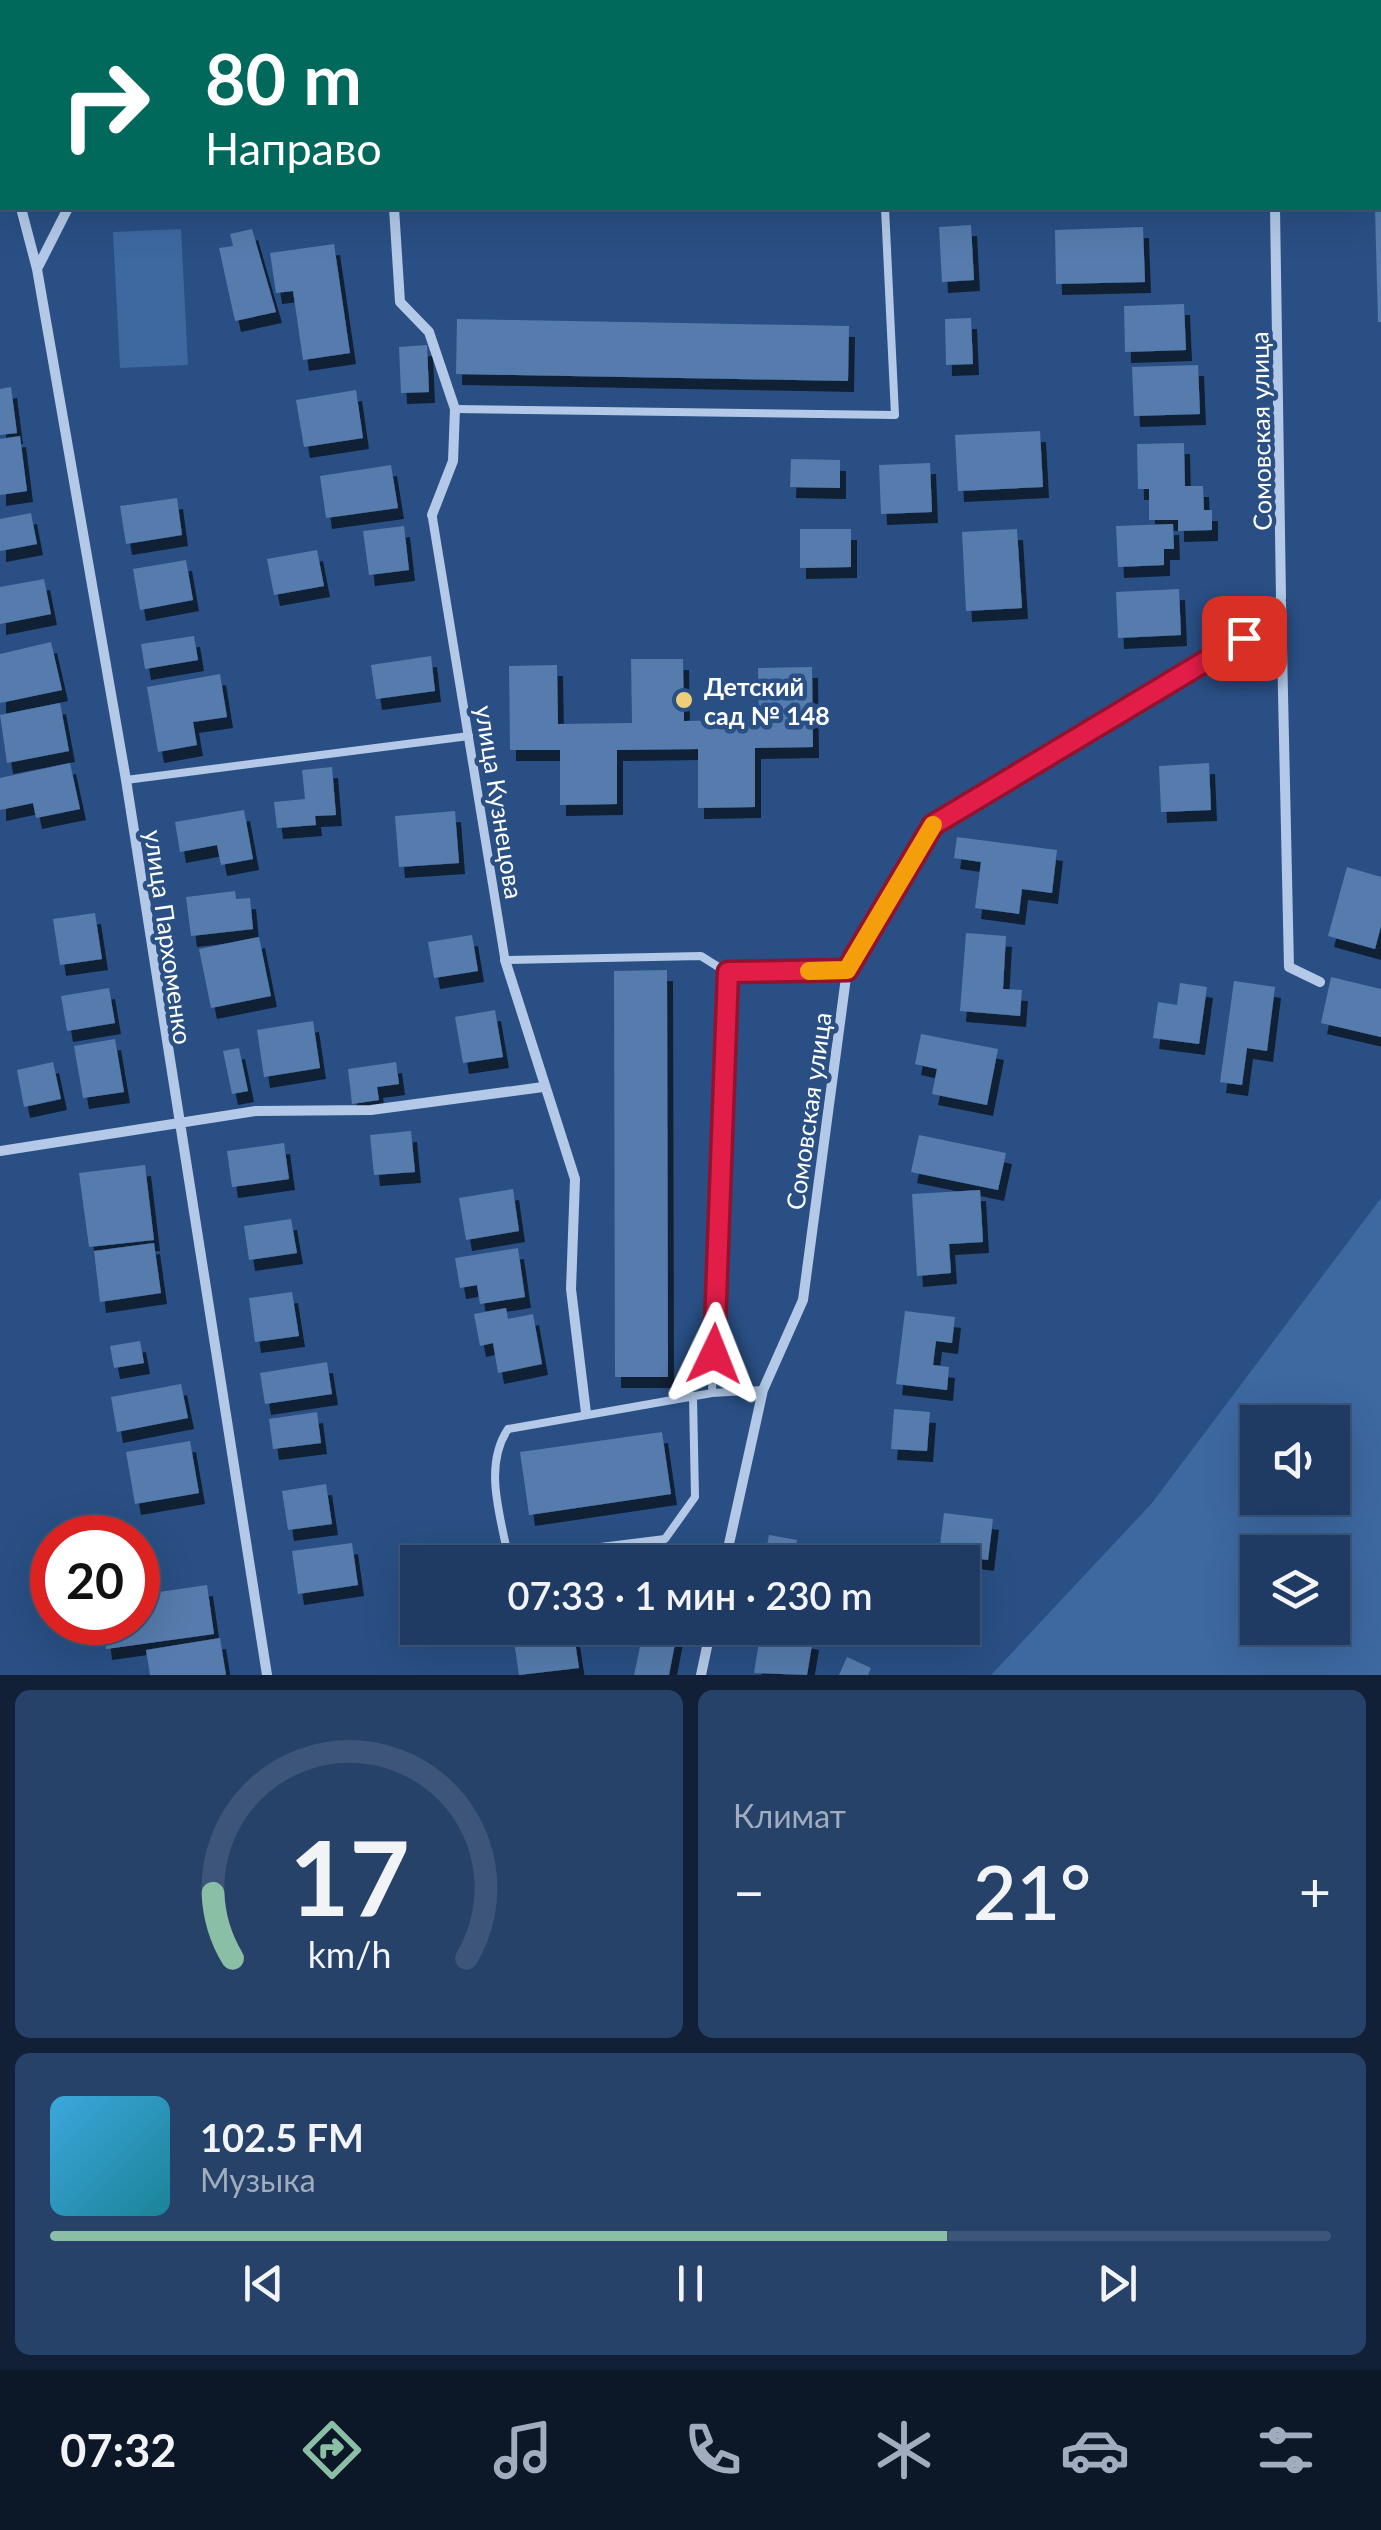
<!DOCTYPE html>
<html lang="ru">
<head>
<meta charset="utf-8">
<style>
  :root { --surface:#1f3b63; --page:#274269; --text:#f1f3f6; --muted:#a1adbe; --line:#3c5578; --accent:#8abfa5 }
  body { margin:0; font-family:Lato,sans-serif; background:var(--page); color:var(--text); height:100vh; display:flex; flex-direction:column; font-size:38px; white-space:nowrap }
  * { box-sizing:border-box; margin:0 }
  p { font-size:32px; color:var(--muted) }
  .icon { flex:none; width:55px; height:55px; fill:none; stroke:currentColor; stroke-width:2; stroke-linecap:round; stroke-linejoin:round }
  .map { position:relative; height:1675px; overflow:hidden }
  .panel { display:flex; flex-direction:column; gap:15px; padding:15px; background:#112036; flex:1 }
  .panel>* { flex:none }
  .hud { position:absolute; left:0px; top:0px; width:1382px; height:210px; box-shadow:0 10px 40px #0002,0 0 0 2px var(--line); background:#00695c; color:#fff; overflow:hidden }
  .fabs { position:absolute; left:1240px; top:1405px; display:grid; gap:20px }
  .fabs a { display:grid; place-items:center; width:110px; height:110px; border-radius:0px; background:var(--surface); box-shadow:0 10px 40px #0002,0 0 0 2px var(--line); font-size:50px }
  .speed { position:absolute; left:30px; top:1515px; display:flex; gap:20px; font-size:50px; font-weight:700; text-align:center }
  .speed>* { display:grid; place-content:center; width:130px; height:130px; border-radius:50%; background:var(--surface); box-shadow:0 10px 40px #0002,0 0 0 2px var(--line); line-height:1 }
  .speed .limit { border:15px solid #d22; background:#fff; color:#111 }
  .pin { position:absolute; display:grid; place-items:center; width:85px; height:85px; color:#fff; margin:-42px; border-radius:20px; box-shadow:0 5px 15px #0006 }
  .me { position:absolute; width:110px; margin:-55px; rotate:2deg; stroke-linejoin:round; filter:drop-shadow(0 0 8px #0008) }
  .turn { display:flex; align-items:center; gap:35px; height:210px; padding:0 40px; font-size:45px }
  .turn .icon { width:130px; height:130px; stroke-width:2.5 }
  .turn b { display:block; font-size:70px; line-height:85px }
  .big { font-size:75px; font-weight:600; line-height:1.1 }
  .panel .widget { flex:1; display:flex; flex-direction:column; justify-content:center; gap:15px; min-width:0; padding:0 35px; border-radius:15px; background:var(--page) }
  .panel .dial { align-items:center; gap:0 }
  .dial svg { height:260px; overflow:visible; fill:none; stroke:var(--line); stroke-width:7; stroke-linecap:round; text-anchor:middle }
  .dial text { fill:var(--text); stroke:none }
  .song { display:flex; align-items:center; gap:30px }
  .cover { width:120px; height:120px; border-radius:15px; background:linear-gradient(135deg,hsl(200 70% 55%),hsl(190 70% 35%)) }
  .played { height:10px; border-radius:5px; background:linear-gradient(90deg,var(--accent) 70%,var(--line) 70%) }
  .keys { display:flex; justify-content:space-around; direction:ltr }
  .heat { display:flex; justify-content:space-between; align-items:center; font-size:55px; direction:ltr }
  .panel .tiles { flex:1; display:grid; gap:15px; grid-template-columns:1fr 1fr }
  .widget:last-child { grid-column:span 2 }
  .trip { position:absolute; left:400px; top:1545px; width:580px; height:100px; border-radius:0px; background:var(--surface); box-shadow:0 10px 40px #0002,0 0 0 2px var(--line); font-weight:600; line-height:100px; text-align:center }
  .tabs { display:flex; height:160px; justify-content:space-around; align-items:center; background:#0c1828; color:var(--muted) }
  .tabs .icon { width:70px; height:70px }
  .tabs .current { color:var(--accent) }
  .tabs b { font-size:45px; color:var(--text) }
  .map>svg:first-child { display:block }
  .green { fill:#3d68a0; fill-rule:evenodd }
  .building { fill:#557bad; filter:url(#shadow) }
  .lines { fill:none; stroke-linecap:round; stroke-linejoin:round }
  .service { stroke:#b3c9e7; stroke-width:8 }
  .pedestrian { stroke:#b3c9e7; stroke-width:9 }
  .minor { stroke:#b3c9e7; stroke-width:10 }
  .route-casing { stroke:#92132f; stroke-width:25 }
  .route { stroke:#e11d48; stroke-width:18 }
  .slow { stroke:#f59e0b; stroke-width:18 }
  .poi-dot { fill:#eecf79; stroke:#294f84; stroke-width:4 }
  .labels { text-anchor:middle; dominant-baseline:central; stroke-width:9; stroke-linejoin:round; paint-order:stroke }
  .street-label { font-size:25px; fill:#fff; stroke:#294f84 }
  .poi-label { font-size:25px; font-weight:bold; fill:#fff; stroke:#294f84; text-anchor:start }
</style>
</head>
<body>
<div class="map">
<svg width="1381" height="1675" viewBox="0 0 1381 1675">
  <defs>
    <filter id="shadow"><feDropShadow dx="6" dy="11" stdDeviation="0" flood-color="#0009"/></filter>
  </defs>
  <rect width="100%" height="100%" fill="#294f84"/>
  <!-- green -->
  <path class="green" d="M181,229L188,365L120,368L113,232Z
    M1381,1198V1675H991L1152,1503ZM1258,1422H1332V1498H1258ZM1258,1552H1332V1628H1258Z"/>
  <!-- building -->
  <path class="building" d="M1375,208H1381V322H1378Z
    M971,225L974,280L942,282L939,227Z
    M1143,227L1145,282L1056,284L1055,230Z
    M252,229L276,312L235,321L219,248L233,246L230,234Z
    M334,244L350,353L303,360L293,291L276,293L270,253Z
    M1184,304L1186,350L1125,352L1124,306Z
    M971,318L973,364L946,365L945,319Z
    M457,319L849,326L848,381L456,374Z
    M427,345L429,392L401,393L399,347Z
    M1198,365L1200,414L1134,416L1132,367Z
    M11,387L17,433L0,435V389Z
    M356,390L363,438L304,447L296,400Z
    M1040,431L1043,487L958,491L955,435Z
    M20,436L27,491L0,495V439Z
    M1184,443L1185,486H1203L1204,510H1212V530L1178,531V520H1149V489H1138L1137,444Z
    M791,459L840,460V488L790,487Z
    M930,463L932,512L881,514L879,465Z
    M391,465L398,508L326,518L320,476Z
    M177,498L182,535L126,544L120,506Z
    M31,513L37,544L0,551V519Z
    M1173,524L1174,549H1164V565L1118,567L1116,526Z
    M404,526L409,570L369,575L363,531Z
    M800,529H851V567L800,568Z
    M1017,529L1022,608L966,611L962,532Z
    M317,550L324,586L274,595L267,559Z
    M186,560L193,600L140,610L133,569Z
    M44,579L51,614L0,624V587Z
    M1179,589L1181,635L1118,638L1116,592Z
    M194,636L198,660L145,669L141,644Z
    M51,642L62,690L0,703V654Z
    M431,656L435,691L376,699L371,665Z
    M631,659H683L684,721L759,720L758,668L812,667L813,747L755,748V807L698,808V749L617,750V804L560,805V750H510L509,666L557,665L558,724L632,723Z
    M220,674L227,717L193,722L197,745L158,752L147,687Z
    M60,703L69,751L7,763L0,715Z
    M70,763L80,809L36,818L33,803L0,810V778Z
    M1209,763L1211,810L1161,812L1159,766Z
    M332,767L336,815L315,816L316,825L277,828L274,802L305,799L302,770Z
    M244,810L253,859L221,865L217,845L180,852L175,822Z
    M455,811L459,863L399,867L395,816Z
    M957,837L1057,850L1052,893L1022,889L1019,914L975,908L981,862L954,858Z
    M1347,867L1381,877V926L1375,949L1328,936Z
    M235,891L236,899L250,898L253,929L191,936L186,897Z
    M95,913L102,959L60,965L53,919Z
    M966,933L1006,936L1003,989L1022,990L1020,1016L960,1011Z
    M472,935L478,971L434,978L428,942Z
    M259,937L271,996L211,1008L199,949Z
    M667,970L668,1377H615L614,971Z
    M1331,977L1381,989V1037L1321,1023Z
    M1234,981L1275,987L1267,1051L1247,1048L1242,1085L1220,1082Z
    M1180,983L1207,987L1199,1044L1153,1038L1158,1002L1177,1005Z
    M109,988L115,1023L67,1031L61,996Z
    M495,1010L503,1057L463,1063L455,1017Z
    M313,1021L320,1068L264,1077L257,1030Z
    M921,1034L998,1049L987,1105L932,1094L937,1069L915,1064Z
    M115,1039L124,1092L83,1098L74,1046Z
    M239,1048L248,1091L232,1094L223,1051Z
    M53,1062L61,1099L24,1107L17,1070Z
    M396,1062L399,1084L377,1087L379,1100L352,1104L348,1069Z
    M411,1131L415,1172L374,1175L370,1135Z
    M919,1135L1006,1153L998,1190L911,1172Z
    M284,1143L289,1179L232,1187L227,1151Z
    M145,1165L154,1240L89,1247L79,1173Z
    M513,1189L519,1231L466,1240L459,1198Z
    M980,1190L983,1242L949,1244L951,1273L917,1276L912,1194Z
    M291,1219L297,1253L249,1260L244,1226Z
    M154,1243L161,1293L100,1302L94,1251Z
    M518,1248L525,1297L480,1304L477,1285L460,1288L455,1258Z
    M292,1292L299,1336L255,1342L249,1298Z
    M506,1308L508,1319L533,1314L542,1364L498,1373L493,1343L480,1346L474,1314Z
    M905,1311L955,1317L952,1343L936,1341L933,1365L949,1367L947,1390L896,1384Z
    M140,1341L144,1363L114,1368L110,1346Z
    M327,1362L332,1394L265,1404L260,1373Z
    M181,1384L188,1418L117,1432L111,1397Z
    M894,1409L930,1412L927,1451L891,1449Z
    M317,1412L321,1443L273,1449L269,1419Z
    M662,1432L671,1494L529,1515L520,1452Z
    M190,1441L199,1493L135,1504L126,1452Z
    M326,1484L332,1524L288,1530L282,1491Z
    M944,1513L993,1519L988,1560L939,1553Z
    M769,1535L797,1540L793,1562H764Z
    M352,1543L358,1585L298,1594L292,1551Z
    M818,1552L848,1555V1562H817Z
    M207,1585L214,1634L106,1649L103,1622H138V1595Z
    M512,1628H573L579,1668L519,1675Z
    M644,1628H678L669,1675H634Z
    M761,1629L813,1639L807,1675L754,1673Z
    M220,1638L226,1675H150L146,1650Z
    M847,1657L871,1668L868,1675H839Z"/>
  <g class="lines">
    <!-- service -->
    <path class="service" d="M97,0V2
      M157,2L176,0
      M455,409L895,415L885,208
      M126,780L469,736
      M505,960L701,956L728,973L847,970
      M712,1393L728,973
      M552,1553L665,1539L695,1497L693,1396
      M509,1562C502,1519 482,1468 508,1429L712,1393L763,1390"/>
    <!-- pedestrian -->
    <path class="pedestrian" d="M432,515L505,960"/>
    <!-- minor -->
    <path class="minor" d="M1277,2V0
      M1380,124H1381
      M0,164H2
      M21,208L37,269L126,780L267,1675
      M394,208L400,302L429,332L455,409L453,461L432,515
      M37,269L68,208
      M1281,602L1289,967L1320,982
      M1260,627L1282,653
      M505,960L575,1179L571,1289L586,1413
      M0,1151L256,1111L371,1110L543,1087
      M725,1562L763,1390L803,1300L847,970L933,825L1244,638L1274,612L1281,598L1275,208
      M701,1675L711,1628"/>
  </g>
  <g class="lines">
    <!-- route casing -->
    <g class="route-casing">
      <path id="route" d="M714,1354L728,972L847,970L933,825L1244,638"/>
    </g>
    <!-- route -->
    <use href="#route" class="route"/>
    <!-- slow -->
    <path class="slow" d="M809,971L847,970L933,825"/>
  </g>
  <!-- markers -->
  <circle class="poi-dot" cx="684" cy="700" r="10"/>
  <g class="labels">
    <!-- street labels -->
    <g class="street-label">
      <text transform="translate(1260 431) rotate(-91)">Сомовская улица</text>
      <text transform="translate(500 802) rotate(81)">улица Кузнецова</text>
      <text transform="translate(169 937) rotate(82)">улица Пархоменко</text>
      <text transform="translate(808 1111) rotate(-82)">Сомовская улица</text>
    </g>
    <!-- poi labels -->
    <g class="poi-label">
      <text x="704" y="686">Детский<tspan x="704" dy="29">сад № 148</tspan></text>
    </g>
  </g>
</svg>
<div class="fabs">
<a><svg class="icon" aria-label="sound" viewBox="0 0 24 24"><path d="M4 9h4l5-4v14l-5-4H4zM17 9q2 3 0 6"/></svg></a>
<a><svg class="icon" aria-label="layers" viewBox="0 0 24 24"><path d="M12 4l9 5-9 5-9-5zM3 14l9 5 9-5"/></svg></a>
</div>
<div class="speed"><div class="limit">20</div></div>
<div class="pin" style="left:1244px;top:638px;background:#d93025"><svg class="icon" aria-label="arrive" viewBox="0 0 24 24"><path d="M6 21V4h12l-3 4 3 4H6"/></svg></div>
<svg class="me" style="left:714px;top:1354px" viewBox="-20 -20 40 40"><path d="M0-17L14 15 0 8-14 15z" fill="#e11d48" stroke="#fff" stroke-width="4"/></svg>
<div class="trip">07:33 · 1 мин · 230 m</div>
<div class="hud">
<div class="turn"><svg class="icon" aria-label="right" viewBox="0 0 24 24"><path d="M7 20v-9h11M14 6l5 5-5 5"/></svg><div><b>80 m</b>Направо</div></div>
</div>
</div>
<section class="panel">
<div class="tiles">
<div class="widget dial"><svg viewBox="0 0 100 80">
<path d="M14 69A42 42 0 1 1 86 69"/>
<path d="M14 69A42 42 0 0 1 8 49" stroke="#8abfa5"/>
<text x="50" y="56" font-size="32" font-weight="700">17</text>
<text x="50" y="72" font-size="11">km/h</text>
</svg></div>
<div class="widget"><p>Климат</p>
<div class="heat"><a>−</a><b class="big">21°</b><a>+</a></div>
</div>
<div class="widget">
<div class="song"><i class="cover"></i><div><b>102.5 FM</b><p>Музыка</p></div></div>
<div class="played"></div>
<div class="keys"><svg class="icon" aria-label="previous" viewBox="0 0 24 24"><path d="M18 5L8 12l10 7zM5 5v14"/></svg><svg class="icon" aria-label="pause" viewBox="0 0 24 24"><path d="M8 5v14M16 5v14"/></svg><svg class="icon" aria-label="next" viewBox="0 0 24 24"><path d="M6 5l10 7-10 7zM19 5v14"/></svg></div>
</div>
</div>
</section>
<nav class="tabs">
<b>07:32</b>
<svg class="icon current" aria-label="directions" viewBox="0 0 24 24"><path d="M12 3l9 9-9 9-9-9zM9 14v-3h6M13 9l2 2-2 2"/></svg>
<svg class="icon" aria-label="music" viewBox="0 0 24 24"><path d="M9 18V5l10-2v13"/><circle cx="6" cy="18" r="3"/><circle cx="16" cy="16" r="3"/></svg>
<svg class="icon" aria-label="phone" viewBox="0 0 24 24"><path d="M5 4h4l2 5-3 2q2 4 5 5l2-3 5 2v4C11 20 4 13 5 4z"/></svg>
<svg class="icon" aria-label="climate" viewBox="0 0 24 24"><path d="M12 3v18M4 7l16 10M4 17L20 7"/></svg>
<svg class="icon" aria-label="car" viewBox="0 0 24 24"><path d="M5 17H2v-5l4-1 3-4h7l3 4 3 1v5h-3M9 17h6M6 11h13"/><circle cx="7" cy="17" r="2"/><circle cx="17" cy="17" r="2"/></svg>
<svg class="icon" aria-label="filters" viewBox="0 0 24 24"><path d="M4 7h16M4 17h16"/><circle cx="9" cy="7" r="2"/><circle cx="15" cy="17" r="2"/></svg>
</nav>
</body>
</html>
